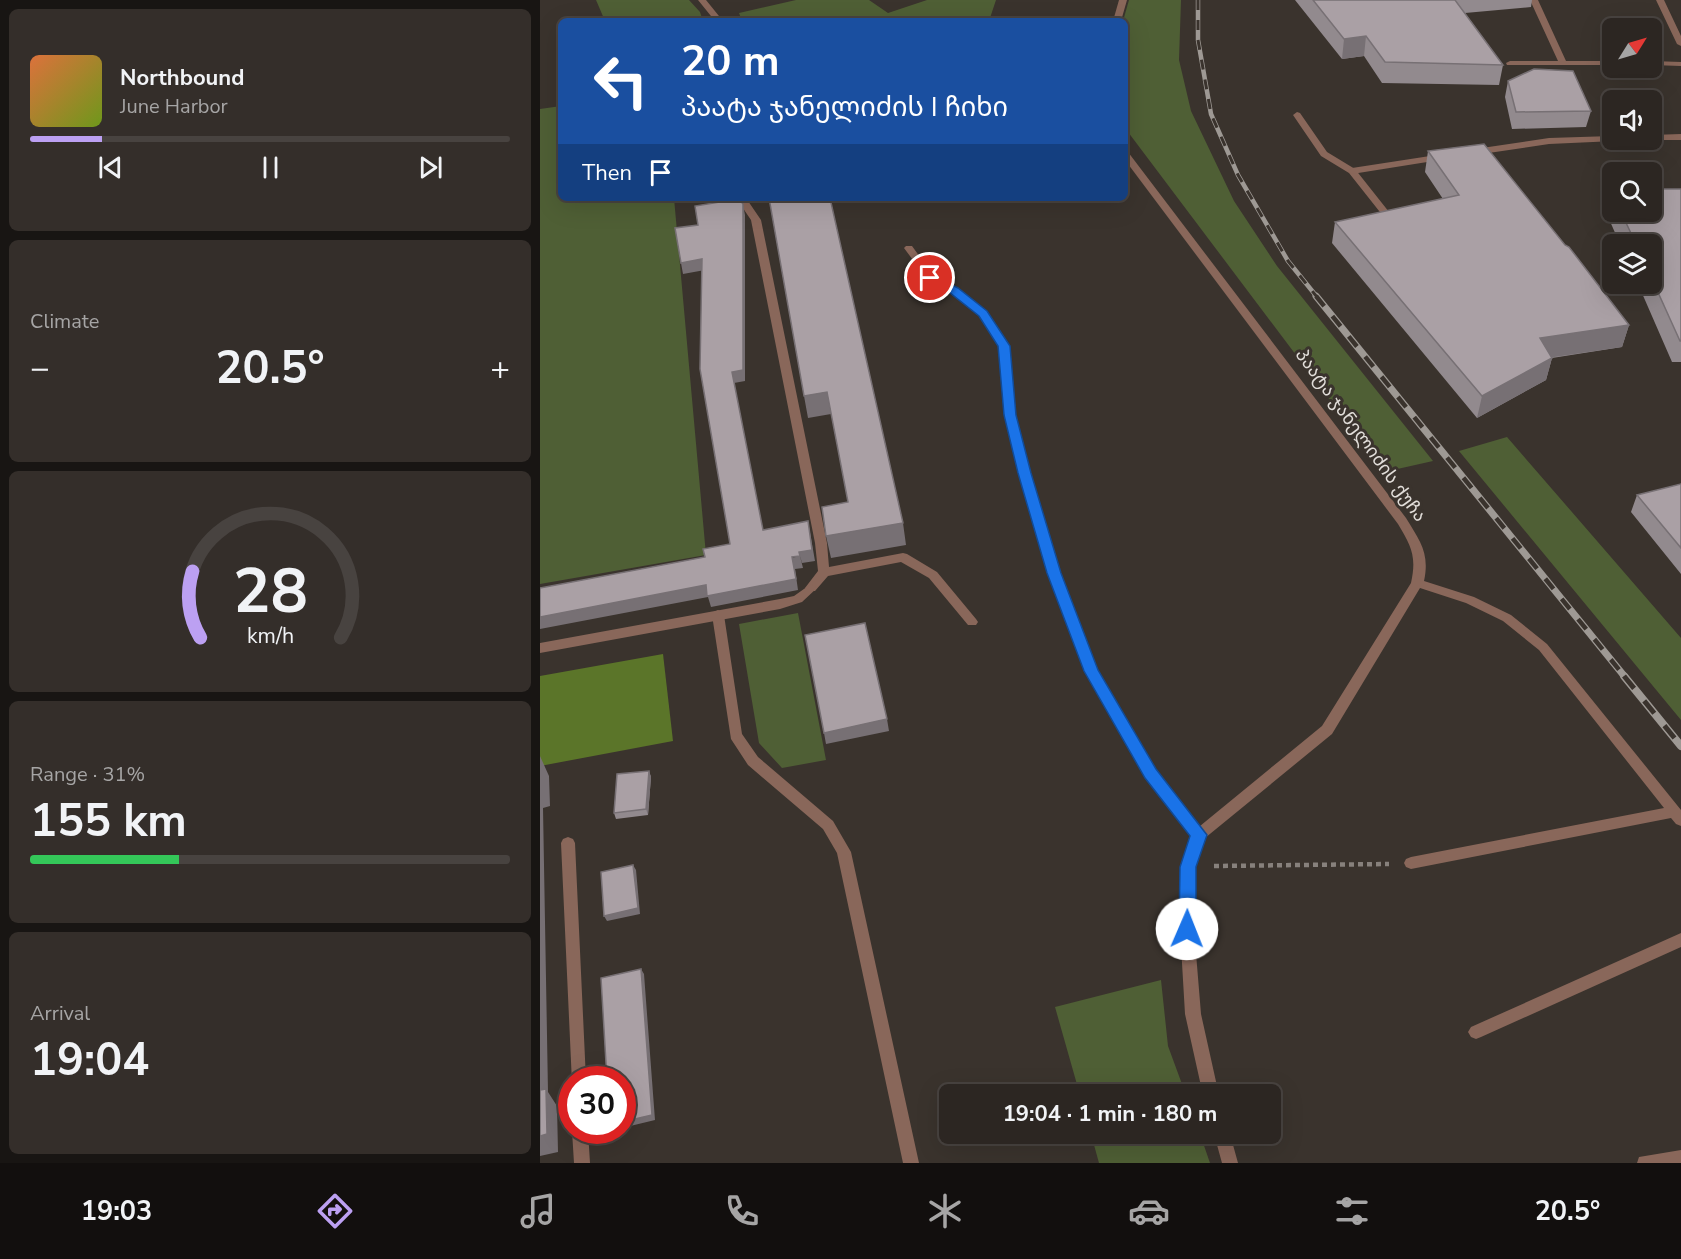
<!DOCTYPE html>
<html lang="en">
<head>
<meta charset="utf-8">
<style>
  :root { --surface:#2c2622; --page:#342e2a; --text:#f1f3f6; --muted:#a6a5a5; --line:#484340; --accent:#bca0f2 }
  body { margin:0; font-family:"Nunito Sans","Noto Sans Georgian",sans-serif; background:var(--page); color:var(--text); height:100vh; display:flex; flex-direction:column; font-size:22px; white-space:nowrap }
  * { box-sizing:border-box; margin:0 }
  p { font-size:20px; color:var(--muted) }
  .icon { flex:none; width:33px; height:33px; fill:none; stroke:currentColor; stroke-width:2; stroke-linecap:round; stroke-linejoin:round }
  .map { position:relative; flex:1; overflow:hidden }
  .details { display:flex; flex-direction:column; gap:9px; padding:9px; background:#181513; width:540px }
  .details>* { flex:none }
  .top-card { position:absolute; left:18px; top:18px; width:570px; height:183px; border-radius:9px; box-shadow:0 6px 24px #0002,0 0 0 2px var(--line); background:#1a4fa0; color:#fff; overflow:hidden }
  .needle { width:39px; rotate:53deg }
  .buttons { position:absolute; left:1062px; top:18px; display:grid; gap:12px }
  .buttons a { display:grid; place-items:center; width:60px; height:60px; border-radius:9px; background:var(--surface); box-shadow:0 6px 24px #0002,0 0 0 2px var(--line); font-size:30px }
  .speed { position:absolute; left:18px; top:1066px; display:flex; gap:12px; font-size:30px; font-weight:700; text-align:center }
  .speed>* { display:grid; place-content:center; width:78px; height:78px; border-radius:50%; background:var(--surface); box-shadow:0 6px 24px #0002,0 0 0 2px var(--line); line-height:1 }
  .speed .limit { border:9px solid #d22; background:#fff; color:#111 }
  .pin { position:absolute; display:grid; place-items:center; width:51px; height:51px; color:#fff; margin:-26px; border:3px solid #fff; border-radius:50%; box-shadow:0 2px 6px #0007 }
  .me { position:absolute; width:66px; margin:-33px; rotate:1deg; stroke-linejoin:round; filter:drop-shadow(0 0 4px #0008) }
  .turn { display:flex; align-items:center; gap:21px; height:126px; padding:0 24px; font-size:27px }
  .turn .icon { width:78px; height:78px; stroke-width:2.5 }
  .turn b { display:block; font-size:42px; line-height:51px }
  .then { display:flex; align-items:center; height:57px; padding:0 24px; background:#0003; gap:12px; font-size:22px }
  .big { font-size:45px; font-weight:700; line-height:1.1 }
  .details .tile { flex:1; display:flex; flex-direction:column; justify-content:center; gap:9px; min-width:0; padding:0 21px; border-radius:9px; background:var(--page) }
  .details .dial { align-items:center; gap:0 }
  .dial svg { height:156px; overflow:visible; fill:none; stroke:var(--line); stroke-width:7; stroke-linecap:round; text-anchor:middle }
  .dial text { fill:var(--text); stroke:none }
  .song { display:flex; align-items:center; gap:18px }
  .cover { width:72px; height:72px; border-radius:9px; background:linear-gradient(135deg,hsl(20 70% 55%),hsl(80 70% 35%)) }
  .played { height:6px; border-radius:3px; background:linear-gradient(90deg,var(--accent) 15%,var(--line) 15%) }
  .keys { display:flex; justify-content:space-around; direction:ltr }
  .heat { display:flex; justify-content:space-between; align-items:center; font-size:33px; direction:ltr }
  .charge { height:9px; border-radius:4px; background:linear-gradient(90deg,#34c759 31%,var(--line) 0) }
  .trip { position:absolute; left:399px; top:1084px; width:342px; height:60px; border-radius:9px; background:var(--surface); box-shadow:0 6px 24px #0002,0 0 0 2px var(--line); font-weight:700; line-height:60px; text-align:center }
  .menu { display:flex; height:96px; justify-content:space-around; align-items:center; background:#120f0e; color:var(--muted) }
  .menu .icon { width:42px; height:42px }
  .menu .on { color:var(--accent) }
  .menu b { font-size:27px; color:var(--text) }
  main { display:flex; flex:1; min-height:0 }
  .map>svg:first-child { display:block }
  .green { fill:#4f5f35 }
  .forest { fill:#5b7529 }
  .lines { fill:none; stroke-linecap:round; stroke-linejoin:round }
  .path { stroke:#87817c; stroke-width:4.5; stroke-dasharray:5 4; stroke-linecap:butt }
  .lane { fill:#89675a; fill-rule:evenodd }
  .street { fill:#89675a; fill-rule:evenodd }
  .rail-far2-casing { stroke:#9e9994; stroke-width:4.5 }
  .rail-far1-casing { stroke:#9e9994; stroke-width:7 }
  .rail-casing { stroke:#9e9994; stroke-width:8 }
  .rail-far2 { stroke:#3a332d; stroke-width:3; stroke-dasharray:10; stroke-linecap:butt }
  .rail-far1 { stroke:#3a332d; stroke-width:4.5; stroke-dasharray:13; stroke-linecap:butt }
  .rail { stroke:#3a332d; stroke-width:5; stroke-dasharray:16; stroke-linecap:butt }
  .wall { fill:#928a8e }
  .shaded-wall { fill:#777074 }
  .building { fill:#aaa0a5; stroke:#777074; stroke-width:1.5 }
  .route { fill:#1a73e8; stroke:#114b97; stroke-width:1.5 }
  .labels { text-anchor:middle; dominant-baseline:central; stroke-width:6; stroke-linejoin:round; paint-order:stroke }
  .street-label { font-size:18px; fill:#e2deda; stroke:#3a332d }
</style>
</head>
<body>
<main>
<section class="details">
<div class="tile">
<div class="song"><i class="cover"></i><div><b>Northbound</b><p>June Harbor</p></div></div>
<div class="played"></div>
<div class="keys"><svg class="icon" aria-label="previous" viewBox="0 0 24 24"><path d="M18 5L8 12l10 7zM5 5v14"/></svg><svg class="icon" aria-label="pause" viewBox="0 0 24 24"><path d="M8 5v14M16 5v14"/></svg><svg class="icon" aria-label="next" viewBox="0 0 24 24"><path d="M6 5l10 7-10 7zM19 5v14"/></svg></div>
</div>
<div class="tile"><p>Climate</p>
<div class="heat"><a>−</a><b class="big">20.5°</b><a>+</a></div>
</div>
<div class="tile dial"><svg viewBox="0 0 100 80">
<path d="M14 69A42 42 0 1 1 86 69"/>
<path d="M14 69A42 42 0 0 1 10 35" stroke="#bca0f2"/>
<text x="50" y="56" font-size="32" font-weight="700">28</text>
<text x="50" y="72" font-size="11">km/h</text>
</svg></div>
<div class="tile"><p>Range · 31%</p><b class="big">155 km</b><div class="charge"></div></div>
<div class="tile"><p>Arrival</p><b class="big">19:04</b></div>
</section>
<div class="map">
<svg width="1141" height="1163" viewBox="0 0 1141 1163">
  <rect width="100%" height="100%" fill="#3a332d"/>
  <!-- green -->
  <path class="green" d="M56,0H149L160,12L163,21H65Z
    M256,0H329L348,13L387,0H456L449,21H202L199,13Z
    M589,0H641L639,60L651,111L694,201L737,266L893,461L844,472L585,128L583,21Z
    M21,106V198H134L166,555L0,584V109Z
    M967,437L1141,638V720L919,451Z
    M258,613L286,760L242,768L219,743L199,624Z
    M621,980L628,1046L646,1095H540L515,1007Z
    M551,1134H660L670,1163H559Z"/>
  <!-- forest -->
  <path class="forest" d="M123,654L133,741L0,766V676Z"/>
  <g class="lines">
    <!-- path -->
    <path class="path" d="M674,866L849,864"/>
    <!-- lane -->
    <path class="lane" d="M990,0H998L1026,61H1072V65H967L966,63L970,61H1018Z
      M1116,0H1124L1141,36V46L1137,44Z
      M1112,61L1141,62V66L1112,65Z
      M757,112L760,113L787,152L815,169L853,217V221H847L809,173L781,156L753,115Z
      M196,198H206L221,220L287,543L289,567L363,553L367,554L397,572L436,619L438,622L436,625H428L389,578L361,562L288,576L275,591H267L265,588L278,571L275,543L211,220Z
      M178,610L182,612L184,615L202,734L218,757L293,821L311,852L379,1163H363L297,853L283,829L208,765L191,739L172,615L174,612Z
      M28,837L33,839L35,843L46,1080H32V1083L21,843L23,839Z
      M32,1131H48L50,1163H34Z
      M1141,1150V1163H1097L1099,1157Z"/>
    <!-- street -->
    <path class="street" d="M158,0H166L183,21H175Z
      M579,0H587L581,21H573Z
      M1141,134V140H1109H1112V135Z
      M1072,136V140H1076L1075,141L1009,144L935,155L931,152L935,149L1009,138Z
      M585,151L588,152L866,518C880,541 890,553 884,581L934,597L971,615L1007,644L1141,810V826L1136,824L1131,818L871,869L866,867L864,863L866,859L871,857L1124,808L999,650L963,621L926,603L880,588L792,734L665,838L655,867L654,929L661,1014L679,1095H663L645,1014L640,929L641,867L652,836L606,777L546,671L508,573L479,473L465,415L459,346L439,316L411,292L387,279L364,248L366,246H372L393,275L417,288L447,312L469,346L475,415L491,473L520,573L558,670L616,769L660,826L782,726L871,583C877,556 871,546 858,524L585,160Z
      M903,154L907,157L906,159L812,174L808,171L812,168Z
      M271,584L277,588L262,602L240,609L0,653V643L240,599L254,596Z
      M1141,933V947L941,1037L936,1039L931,1037L928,1032L931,1027Z
      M674,1134H690L698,1163H682Z"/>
    <!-- rail-far2 casing -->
    <g class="rail-far2-casing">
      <path id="rail-far2" d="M658,0V40L671,114L698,175L748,261L777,297"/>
    </g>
    <!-- rail-far1 casing -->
    <g class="rail-far1-casing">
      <path id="rail-far1" d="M776,296L1085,677"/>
    </g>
    <!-- rail casing -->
    <g class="rail-casing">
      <path id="rail" d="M1084,676L1141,746"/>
    </g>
    <!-- rail-far2 -->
    <use href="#rail-far2" class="rail-far2"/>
    <!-- rail-far1 -->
    <use href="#rail-far1" class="rail-far1"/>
    <!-- rail -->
    <use href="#rail" class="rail"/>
  </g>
  <!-- wall -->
  <path class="wall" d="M755,0H992L991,7L925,13L963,65L959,85L842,83L824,56L802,59Z
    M968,81L1051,111L1046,127L972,129L965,97Z
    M888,151L1089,325L1082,347L1012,358L1006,380L937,418L792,243L795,222L903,199L885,172Z
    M1141,189V362H1132L1098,284H1112V244H1080L1065,210L1071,190H1072V212H1112Z
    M1141,484V574L1091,512L1097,495Z
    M109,771L111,777L108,815L76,819L74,813Z"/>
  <!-- shaded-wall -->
  <path class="shaded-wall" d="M826,36L824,56L802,59L804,39Z
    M203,204L205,215V381L194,383L192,372Z
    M162,259L165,270L143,274L141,263Z
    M1089,325L1082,347L994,360L1000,338Z
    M1012,358L1006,380L937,418L942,396Z
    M287,392L291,414L268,418L264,396Z
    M268,521L275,561L262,563L259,552Z
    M363,523L366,545L291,558L286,536Z
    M260,556L263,568L255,569L258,590L171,607L168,597L0,629V617Z
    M347,719L349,731L286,744L284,733Z
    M0,756L9,776L10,806L3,808L8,1092L17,1106L18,1152L0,1156Z
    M109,771L111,777L108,815L106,809Z
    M93,865L96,870L100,914L67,921L64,916Z
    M101,969L104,974L115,1120L82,1128Z"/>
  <!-- building -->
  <path class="building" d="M773,0H915L963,65L845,62L826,36L804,39Z
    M994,69L1033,71L1051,111L976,112L968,81Z
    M944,144L1025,245L1029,247L1089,325L1000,338L1012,358L942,396L795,222L919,195L888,151Z
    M1112,189H1141V341H1140L1112,279V244H1096L1081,212H1112Z
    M229,198H290L363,523L286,536L282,507L308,502L287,392L264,396Z
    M192,200H200L203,204V370L192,372L223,530L268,521L272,550L259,552L260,556L252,557L256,579L167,596L166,585L0,617V588L165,557L163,549L190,544L160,369L162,259L141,263L135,228L158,225L155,206Z
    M1141,484V548L1097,495Z
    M325,623L347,719L284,733L265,635Z
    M109,771L106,809L74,813L77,774Z
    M93,865L98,908L64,916L61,872Z
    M101,969L112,1115L82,1122V1080H67L61,978Z
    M6,1089L7,1134L0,1136V1090Z"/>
  <!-- route -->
  <path class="route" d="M390,274L418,288L447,311L470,346L476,415L491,473L521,573L558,670L616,769L667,835L656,867V929L653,934L647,936L642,934L639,929L640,867L650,836L605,778L544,671L507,573L478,473L464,415L458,346L439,316L410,293L386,280L384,278Z"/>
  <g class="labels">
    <!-- street labels -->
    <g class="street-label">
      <text transform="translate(821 435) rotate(54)">პაატა ჯანელიძის ქუჩა</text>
    </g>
  </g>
</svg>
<div class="buttons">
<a><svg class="needle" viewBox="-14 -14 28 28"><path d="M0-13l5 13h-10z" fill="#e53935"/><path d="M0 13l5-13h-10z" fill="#a6a5a5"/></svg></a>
<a><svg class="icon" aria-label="sound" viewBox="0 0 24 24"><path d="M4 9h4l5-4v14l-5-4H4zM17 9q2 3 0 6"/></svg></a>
<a><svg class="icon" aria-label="search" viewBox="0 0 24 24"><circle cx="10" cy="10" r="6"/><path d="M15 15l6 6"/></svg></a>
<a><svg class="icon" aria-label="layers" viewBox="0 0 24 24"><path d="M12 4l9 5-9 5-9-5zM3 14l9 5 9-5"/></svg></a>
</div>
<div class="speed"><div class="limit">30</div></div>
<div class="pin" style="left:390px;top:278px;background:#d93025"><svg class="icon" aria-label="arrive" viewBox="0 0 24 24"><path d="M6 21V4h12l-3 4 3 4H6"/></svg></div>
<svg class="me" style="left:647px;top:929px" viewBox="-20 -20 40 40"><circle r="19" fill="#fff"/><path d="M0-13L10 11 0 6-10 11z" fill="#1a73e8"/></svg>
<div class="trip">19:04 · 1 min · 180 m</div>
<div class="top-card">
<div class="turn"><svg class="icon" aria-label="left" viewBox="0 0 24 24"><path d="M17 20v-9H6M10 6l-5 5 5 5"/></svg><div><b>20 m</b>პაატა ჯანელიძის I ჩიხი</div></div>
<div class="then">Then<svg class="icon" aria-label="arrive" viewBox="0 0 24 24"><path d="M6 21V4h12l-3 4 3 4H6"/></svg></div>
</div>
</div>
</main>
<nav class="menu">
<b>19:03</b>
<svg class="icon on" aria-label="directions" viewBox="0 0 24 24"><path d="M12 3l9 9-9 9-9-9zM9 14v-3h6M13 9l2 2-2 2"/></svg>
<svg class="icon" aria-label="music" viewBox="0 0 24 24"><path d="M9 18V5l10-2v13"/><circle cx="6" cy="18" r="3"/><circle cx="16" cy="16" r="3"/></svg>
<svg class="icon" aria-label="phone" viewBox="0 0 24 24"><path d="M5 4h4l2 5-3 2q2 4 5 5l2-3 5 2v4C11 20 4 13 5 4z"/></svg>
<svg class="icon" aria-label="climate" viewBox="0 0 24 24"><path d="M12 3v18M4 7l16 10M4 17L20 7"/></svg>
<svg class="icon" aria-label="car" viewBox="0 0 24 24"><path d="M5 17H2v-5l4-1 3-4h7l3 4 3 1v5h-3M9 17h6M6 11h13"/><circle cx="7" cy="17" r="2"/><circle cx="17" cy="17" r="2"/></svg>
<svg class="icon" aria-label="filters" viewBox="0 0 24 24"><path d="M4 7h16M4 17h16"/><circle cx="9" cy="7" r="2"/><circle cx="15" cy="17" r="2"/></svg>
<b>20.5°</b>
</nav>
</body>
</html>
